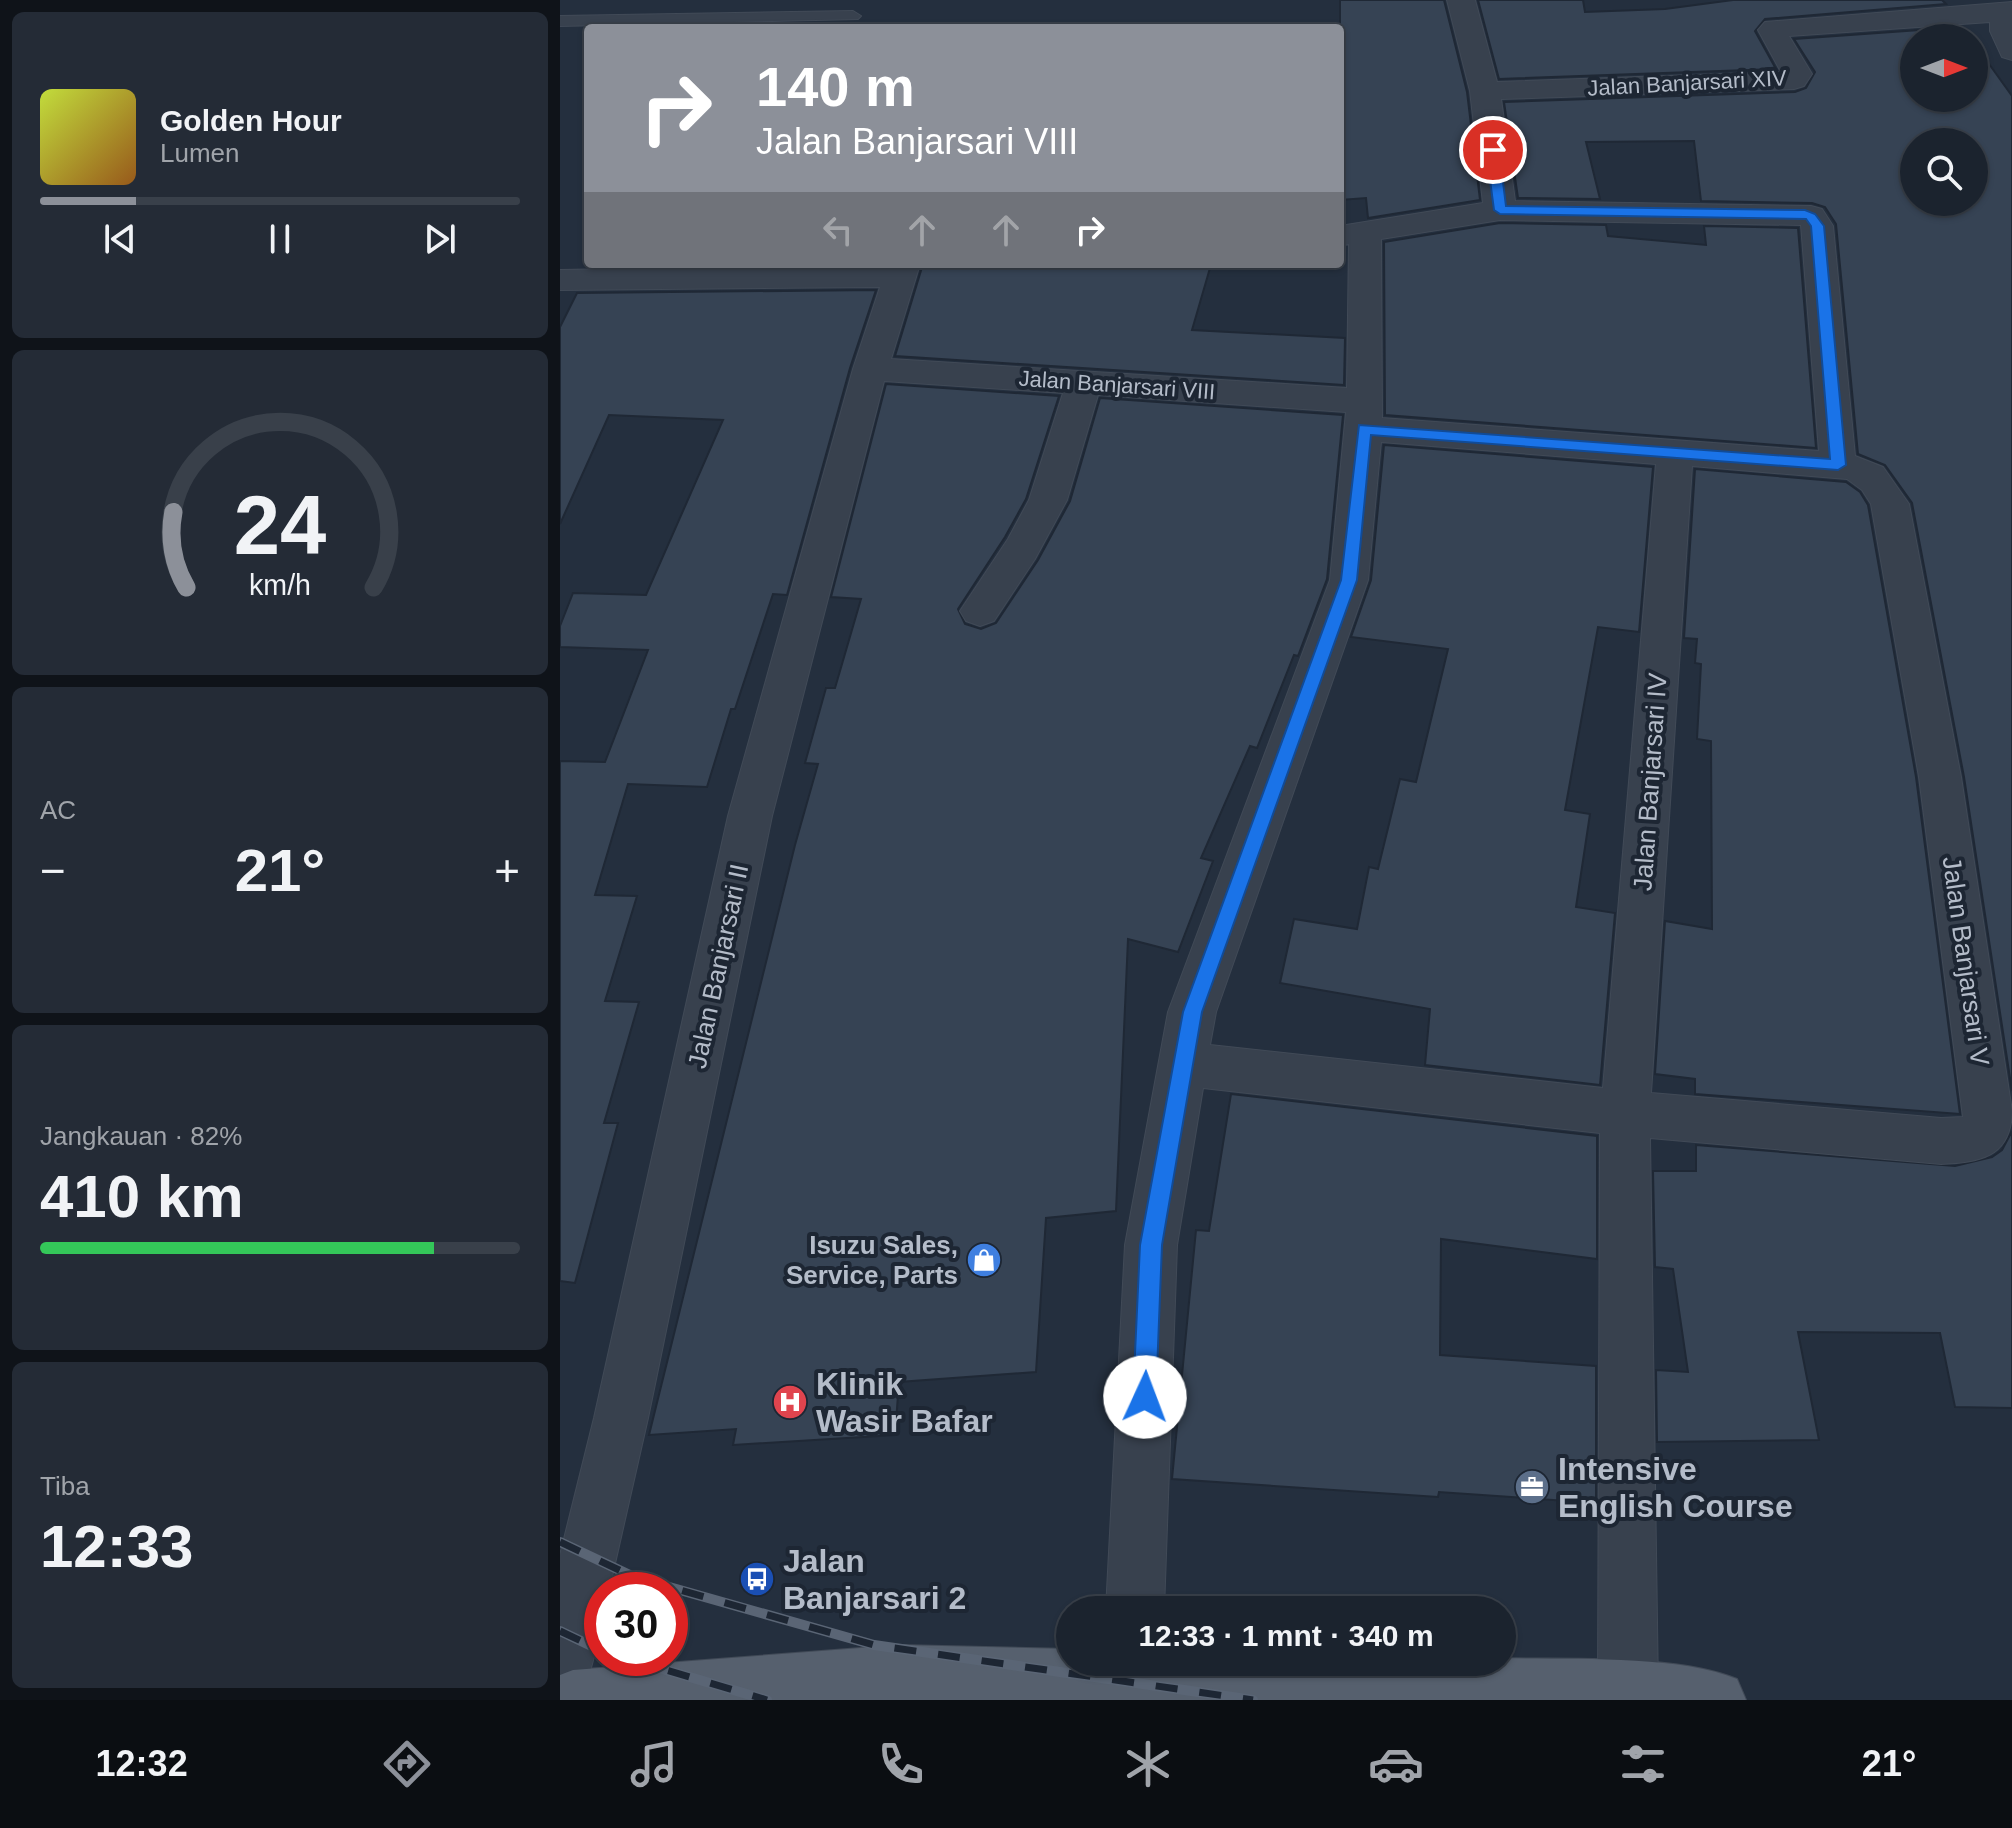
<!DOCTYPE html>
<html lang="id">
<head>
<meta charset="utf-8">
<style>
  :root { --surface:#1b232e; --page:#242b36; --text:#f1f3f6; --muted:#a0a4aa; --line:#39404a; --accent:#8c9099 }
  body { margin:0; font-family:Helvetica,sans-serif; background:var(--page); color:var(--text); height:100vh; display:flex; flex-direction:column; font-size:30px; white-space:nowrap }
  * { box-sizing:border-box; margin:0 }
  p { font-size:26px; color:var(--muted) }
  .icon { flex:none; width:44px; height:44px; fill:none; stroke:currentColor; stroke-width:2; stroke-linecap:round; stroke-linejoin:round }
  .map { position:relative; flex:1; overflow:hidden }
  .side { display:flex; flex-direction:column; gap:12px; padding:12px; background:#0f1319; width:560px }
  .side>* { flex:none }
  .top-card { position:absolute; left:24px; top:24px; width:760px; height:244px; border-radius:8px; box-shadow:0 2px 6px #0004,0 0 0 2px var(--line); background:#8c9099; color:#fff; overflow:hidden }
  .needle { width:52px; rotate:90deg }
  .buttons { position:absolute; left:1340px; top:24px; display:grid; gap:16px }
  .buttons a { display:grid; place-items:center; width:88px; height:88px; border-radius:50%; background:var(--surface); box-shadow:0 2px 6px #0004,0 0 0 2px var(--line); font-size:40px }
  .speed { position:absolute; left:24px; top:1572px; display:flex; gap:16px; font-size:40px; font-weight:700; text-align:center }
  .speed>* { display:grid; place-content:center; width:104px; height:104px; border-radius:50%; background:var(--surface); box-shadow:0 2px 6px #0004,0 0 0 2px var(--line); line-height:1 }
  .speed .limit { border:12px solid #d22; background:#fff; color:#111 }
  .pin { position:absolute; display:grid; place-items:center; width:68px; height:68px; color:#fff; margin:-34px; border:4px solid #fff; border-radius:50%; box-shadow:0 2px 8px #0007 }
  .me { position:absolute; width:88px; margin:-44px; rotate:2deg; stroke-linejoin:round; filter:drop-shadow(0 0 6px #0008) }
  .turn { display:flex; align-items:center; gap:28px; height:168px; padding:0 40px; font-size:36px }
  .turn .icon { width:104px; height:104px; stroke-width:2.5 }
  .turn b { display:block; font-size:56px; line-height:68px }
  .lanes { display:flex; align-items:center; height:76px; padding:0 40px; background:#0003; justify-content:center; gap:40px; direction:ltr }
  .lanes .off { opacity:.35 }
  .big { font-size:60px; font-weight:700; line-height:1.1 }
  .side .widget { flex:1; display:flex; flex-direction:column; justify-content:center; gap:12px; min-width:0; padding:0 28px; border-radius:12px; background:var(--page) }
  .side .dial { align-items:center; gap:0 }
  .dial svg { height:208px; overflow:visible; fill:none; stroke:var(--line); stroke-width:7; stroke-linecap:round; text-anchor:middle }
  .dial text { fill:var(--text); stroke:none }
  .song { display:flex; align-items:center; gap:24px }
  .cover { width:96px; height:96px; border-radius:12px; background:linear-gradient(135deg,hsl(70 70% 55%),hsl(30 70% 35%)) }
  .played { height:8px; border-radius:4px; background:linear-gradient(90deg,var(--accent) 20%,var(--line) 20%) }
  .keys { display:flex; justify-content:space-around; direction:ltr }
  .heat { display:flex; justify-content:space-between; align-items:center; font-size:44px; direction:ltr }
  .charge { height:12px; border-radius:6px; background:linear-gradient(90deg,#34c759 82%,var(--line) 0) }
  .trip { position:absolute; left:496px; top:1596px; width:460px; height:80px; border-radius:40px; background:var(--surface); box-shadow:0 2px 6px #0004,0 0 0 2px var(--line); font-weight:700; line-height:80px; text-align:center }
  .dock { display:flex; height:128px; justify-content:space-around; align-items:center; background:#0b0e12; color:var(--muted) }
  .dock .icon { width:56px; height:56px }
  .dock .on { color:var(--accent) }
  .dock b { font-size:36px; color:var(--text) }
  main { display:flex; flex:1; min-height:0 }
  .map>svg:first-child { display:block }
  .building { fill:#364354; stroke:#1f2835; stroke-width:2; fill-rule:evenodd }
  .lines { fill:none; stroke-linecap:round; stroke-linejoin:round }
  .service-casing { stroke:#414a57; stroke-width:2 }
  .minor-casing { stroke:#414a57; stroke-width:2 }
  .primary-casing { stroke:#414a57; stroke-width:2 }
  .service { fill:#38414e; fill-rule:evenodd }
  .minor { fill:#38414e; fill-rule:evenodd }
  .primary { fill:#56606e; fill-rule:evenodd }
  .rail-casing { stroke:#5a6575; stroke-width:10 }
  .rail { stroke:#1d2633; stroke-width:7; stroke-dasharray:22; stroke-linecap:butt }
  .route { fill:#1a73e8; stroke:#114b97; stroke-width:2 }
  .labels { text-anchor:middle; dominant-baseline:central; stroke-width:8; stroke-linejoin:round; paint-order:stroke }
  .far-street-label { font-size:22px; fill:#b4bcc9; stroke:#1d2633 }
  .street-label { font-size:26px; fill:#b4bcc9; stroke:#1d2633 }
  .poi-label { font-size:26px; font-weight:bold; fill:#b4bcc9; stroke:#1d2633; text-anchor:end }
  .near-poi-label { font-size:32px; font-weight:bold; fill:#b4bcc9; stroke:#1d2633; text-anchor:start }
</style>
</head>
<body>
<main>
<section class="side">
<div class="widget">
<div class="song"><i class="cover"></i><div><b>Golden Hour</b><p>Lumen</p></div></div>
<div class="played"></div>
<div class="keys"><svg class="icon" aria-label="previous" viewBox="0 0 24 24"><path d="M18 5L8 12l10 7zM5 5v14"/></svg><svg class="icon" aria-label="pause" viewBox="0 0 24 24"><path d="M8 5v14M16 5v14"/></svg><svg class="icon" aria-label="next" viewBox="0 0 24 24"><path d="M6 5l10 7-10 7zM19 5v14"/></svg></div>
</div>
<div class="widget dial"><svg viewBox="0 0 100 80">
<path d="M14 69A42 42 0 1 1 86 69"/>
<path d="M14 69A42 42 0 0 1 9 40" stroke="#8c9099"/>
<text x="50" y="56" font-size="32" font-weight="700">24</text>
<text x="50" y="72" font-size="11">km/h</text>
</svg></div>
<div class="widget"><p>AC</p>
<div class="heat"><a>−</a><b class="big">21°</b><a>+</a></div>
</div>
<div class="widget"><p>Jangkauan · 82%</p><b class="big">410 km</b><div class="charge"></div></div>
<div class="widget"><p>Tiba</p><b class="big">12:33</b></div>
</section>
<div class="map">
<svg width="1452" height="1700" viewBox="0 0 1452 1700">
  <rect width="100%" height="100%" fill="#242f3e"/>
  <!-- building -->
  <path class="building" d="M780,0H884L907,92L920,200L808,218L806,198L780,200Z
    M918,0H1023L1025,12L1105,9L1173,0H1382L1386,4L1205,19L1195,31L1216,69L939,79Z
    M1402,27L1410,38H1354V98H1414V43L1452,96V1091L1404,777L1352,503L1325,465L1298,454L1276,224L1265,207L1252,203L1141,201L1134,141L1026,142L1040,199L958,198L944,102L1235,92L1246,88L1255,72L1234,39ZM1354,142H1414V202H1354Z
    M940,223L1046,225L1048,236L1146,245L1144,226L1238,228L1256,448L825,415L824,242Z
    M363,264H606L650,268L632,330L785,338L784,385L335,356Z
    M316,290L290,368L227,595L213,594L175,709H171L147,787L68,784L35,895L77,896L45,1001L79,1002L44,1123H58L15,1283L0,1281V761L45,762L88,650L0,647V626L13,593L86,595L163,420L49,415L0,524V327L17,293Z
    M326,384L499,396L466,499L445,537L398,609L405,624L421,629L436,623L478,560L510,501L540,398L783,415L767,579L738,656L734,655L697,748L690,746L641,858L653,861L618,952L568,939L556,1211L486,1218L476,1372L339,1382L335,1435L173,1445L176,1429L89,1435L235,845L258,764L245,763L266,688H275L301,599L271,597Z
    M824,445L1093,467L1079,632L1038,627L1005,810L1030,814L1016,907L1055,913L1040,1085L865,1065L870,1009L720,983L734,919L797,929L809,867L818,869L840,779L856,782L888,649L791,637L811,580Z
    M1135,469L1286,482L1300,492L1308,505L1356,777L1400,1114L1135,1094V1079L1095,1074L1105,921L1152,929L1151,741L1137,739L1141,664L1135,663L1137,639L1124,638Z
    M671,1094L1037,1136V1259L881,1239L880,1355L1036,1366V1503L879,1492L878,1497L612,1479L636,1230L649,1231Z
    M1452,1131V1408L1395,1407L1380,1333L1238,1332L1259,1440L1097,1442L1096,1370L1128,1372L1113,1269L1095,1267L1093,1171H1136V1145L1395,1166L1432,1157L1442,1150Z"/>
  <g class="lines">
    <!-- service casing -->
    <g class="service-casing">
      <path id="service" d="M293,11L301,16L298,19L0,26V16Z"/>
    </g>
    <!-- minor casing -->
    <g class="minor-casing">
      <path id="minor" d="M887,0H915L937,82L1221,72L1198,30L1205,22L1452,2V60L1442,57L1430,31V22L1229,36L1252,74L1244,86L1234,89L941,99L955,201L1251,206L1262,209L1273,226L1295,456L1323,467L1349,504L1401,777L1452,1111C1451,1158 1419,1162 1381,1164L1090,1138L1098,1691L1094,1700H1042L1038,1691L1040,1133L643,1088L617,1245L604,1610H546L565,1245L608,1012L770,580L786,412L538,395L507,500L475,559L434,621L420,626L406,621L400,611L448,539L469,500L503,393L324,381L212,816L88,1418L49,1590H42C42,1627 35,1662 21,1697L0,1700V1555L34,1418L168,816L293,369L320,287L0,290V270L360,264L331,359L787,388L789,244L780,246V226L923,203L910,91ZM940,220L1241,225L1259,451L822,418L821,239ZM821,442L1096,464L1043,1088L650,1045L656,1012L808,580ZM1132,466L1287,479L1302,490L1311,504L1359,777L1403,1117L1381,1118L1091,1093Z"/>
    </g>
    <!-- primary casing -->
    <g class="primary-casing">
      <path id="primary" d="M340,1645L510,1649V1662H942V1658C1009,1660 1117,1654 1177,1679L1186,1700H0V1675L13,1670Z"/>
    </g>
    <!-- service -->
    <use href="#service" class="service"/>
    <!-- minor -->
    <use href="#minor" class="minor"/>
    <!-- primary -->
    <use href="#primary" class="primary"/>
    <!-- rail casing -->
    <g class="rail-casing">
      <path id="rail" d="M0,1542L74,1577L314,1645L693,1700
        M0,1631L42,1651
        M66,1658L207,1700"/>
    </g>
    <!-- rail -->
    <use href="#rail" class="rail"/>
  </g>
  <!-- route -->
  <path class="route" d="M933,147L939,150L946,206L1245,210L1255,214L1264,226L1286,465L1278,470L811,435L797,580L642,1012L602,1245L596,1397L593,1405L585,1408L577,1405L573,1397L580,1245L623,1012L781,580L799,425L1270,459L1251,226L1246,219L940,214L934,210L926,150Z"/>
  <!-- icons -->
  <defs>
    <g id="shop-disc" transform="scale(1.8)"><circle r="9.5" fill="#3f7fe0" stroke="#1d2633"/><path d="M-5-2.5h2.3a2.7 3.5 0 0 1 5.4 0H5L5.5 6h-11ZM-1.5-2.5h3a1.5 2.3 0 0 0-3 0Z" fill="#fff"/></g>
    <g id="hospital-disc" transform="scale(1.8)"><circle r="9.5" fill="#e0444e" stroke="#1d2633"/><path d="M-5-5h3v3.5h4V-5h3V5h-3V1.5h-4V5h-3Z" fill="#fff"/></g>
    <g id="office-disc" transform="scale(1.8)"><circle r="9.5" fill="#5c6f8a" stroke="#1d2633"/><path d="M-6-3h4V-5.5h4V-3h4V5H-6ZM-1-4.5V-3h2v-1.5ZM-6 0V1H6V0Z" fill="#fff"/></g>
    <g id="bus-disc" transform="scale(1.8)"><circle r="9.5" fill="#1a4fb4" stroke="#1d2633"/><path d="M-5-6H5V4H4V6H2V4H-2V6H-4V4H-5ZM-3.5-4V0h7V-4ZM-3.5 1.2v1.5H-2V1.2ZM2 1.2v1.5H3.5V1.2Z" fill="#fff"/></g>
  </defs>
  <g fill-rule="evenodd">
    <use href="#shop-disc" x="424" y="1260"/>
    <use href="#hospital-disc" x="230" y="1402"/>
    <use href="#office-disc" x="972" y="1487"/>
    <use href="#bus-disc" x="197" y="1579"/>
  </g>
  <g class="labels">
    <!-- far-street labels -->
    <g class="far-street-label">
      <text transform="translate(1127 83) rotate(-3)">Jalan Banjarsari XIV</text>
      <text transform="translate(557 385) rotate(4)">Jalan Banjarsari VIII</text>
    </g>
    <!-- street labels -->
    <g class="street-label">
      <text transform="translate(1090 782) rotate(-86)">Jalan Banjarsari IV</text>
      <text transform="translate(1406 961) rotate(82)">Jalan Banjarsari V</text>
      <text transform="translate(158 966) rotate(-78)">Jalan Banjarsari II</text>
    </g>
    <!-- poi labels -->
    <g class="poi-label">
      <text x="398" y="1245">Isuzu Sales,<tspan x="398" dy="30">Service, Parts</tspan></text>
    </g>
    <!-- near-poi labels -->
    <g class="near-poi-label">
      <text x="256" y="1384">Klinik<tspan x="256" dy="37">Wasir Bafar</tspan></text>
      <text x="998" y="1469">Intensive<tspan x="998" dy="37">English Course</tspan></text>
      <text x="223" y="1561">Jalan<tspan x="223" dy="37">Banjarsari 2</tspan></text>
    </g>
  </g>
</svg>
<div class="buttons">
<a><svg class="needle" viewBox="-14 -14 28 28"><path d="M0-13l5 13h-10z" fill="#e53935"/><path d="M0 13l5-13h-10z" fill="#a0a4aa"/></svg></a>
<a><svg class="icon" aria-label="search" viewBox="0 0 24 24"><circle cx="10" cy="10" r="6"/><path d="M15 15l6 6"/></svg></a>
</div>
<div class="speed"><div class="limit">30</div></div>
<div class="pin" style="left:933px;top:150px;background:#d93025"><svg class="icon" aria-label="arrive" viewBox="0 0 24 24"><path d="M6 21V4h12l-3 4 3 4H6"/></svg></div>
<svg class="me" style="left:585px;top:1397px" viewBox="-20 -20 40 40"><circle r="19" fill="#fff"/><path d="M0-13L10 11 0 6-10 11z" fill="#1a73e8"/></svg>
<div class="trip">12:33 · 1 mnt · 340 m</div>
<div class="top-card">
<div class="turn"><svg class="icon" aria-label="right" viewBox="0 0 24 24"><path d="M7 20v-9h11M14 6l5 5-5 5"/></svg><div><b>140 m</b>Jalan Banjarsari VIII</div></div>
<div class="lanes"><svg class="icon off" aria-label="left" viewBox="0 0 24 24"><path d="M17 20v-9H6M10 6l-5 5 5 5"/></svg><svg class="icon off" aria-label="ahead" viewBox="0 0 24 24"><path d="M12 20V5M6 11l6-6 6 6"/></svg><svg class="icon off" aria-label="ahead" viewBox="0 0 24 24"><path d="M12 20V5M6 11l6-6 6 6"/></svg><svg class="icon" aria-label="right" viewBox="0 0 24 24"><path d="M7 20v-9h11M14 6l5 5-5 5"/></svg></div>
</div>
</div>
</main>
<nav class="dock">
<b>12:32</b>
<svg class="icon on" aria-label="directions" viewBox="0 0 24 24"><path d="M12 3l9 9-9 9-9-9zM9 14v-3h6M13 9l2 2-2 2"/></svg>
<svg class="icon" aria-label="music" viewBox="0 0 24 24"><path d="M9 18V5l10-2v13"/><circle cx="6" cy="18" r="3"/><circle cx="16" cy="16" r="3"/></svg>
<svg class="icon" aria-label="phone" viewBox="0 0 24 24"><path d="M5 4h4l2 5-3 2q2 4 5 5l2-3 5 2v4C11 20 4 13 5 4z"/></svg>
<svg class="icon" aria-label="climate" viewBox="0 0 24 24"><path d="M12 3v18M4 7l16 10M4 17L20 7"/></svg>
<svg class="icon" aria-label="car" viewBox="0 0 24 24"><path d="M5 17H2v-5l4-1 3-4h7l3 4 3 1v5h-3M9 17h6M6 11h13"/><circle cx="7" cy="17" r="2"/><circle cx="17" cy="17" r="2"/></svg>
<svg class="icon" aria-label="filters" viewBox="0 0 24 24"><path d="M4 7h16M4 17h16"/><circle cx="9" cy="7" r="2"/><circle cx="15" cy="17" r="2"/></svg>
<b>21°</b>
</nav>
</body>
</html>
